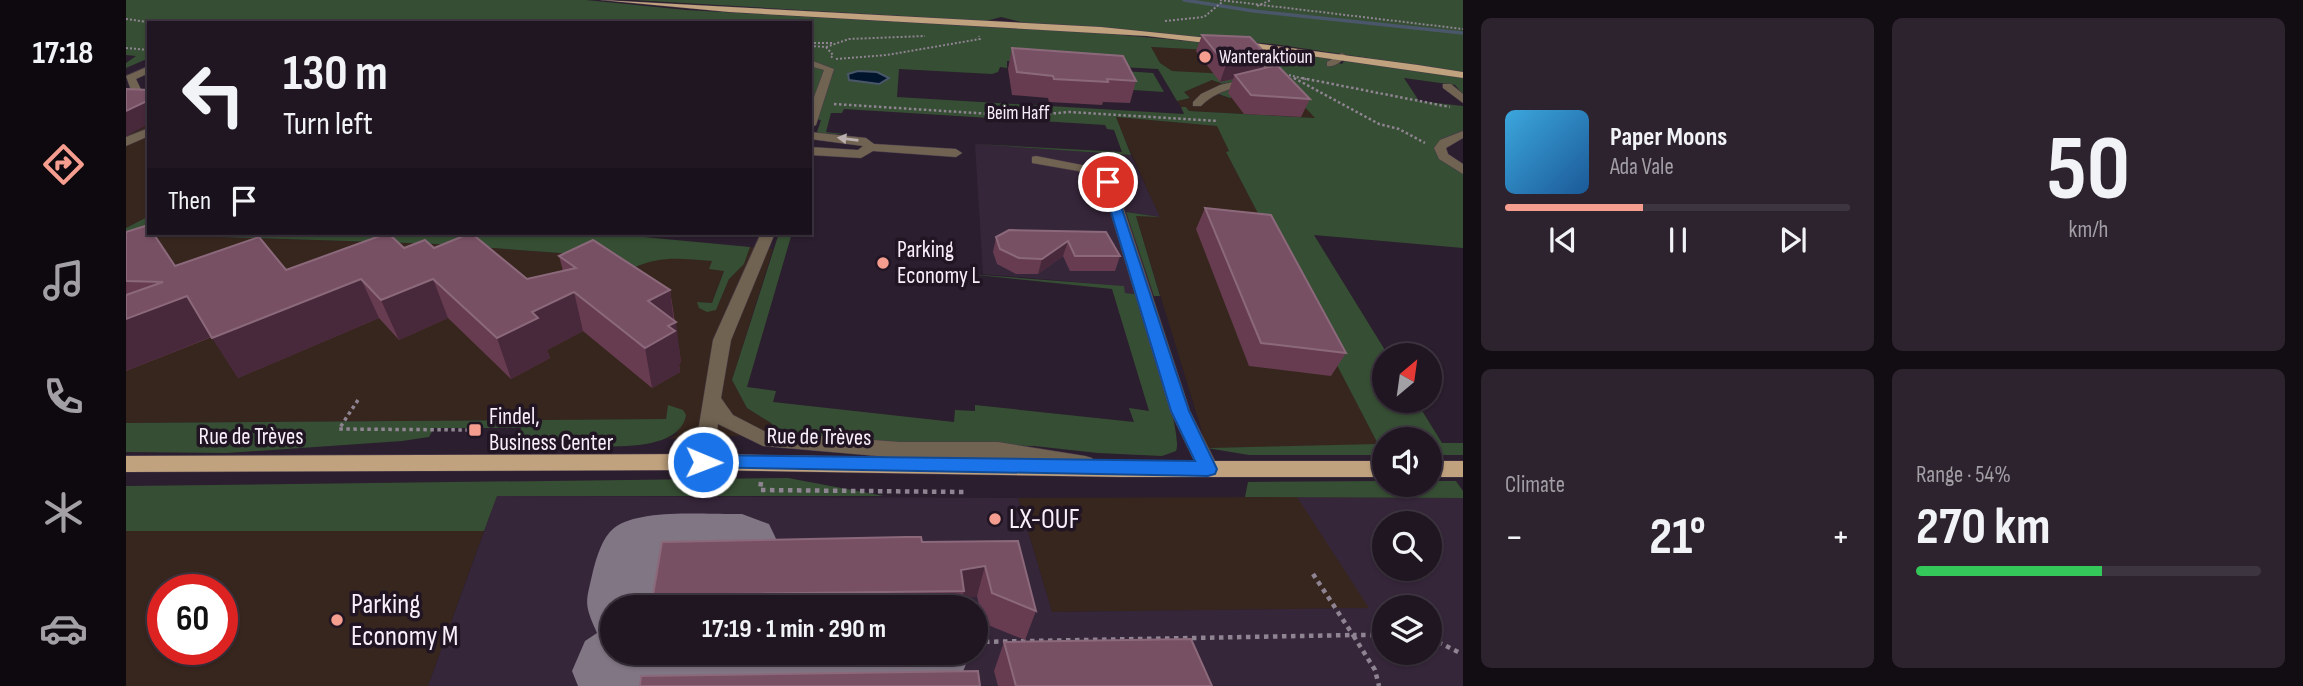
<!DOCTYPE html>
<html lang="en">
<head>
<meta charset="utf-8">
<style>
  :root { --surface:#201622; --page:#2d232f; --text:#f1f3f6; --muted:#a29fa5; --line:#3d3540; --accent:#f59d8f }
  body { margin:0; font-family:"Sofia Sans Condensed",sans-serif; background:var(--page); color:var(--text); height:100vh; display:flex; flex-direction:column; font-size:26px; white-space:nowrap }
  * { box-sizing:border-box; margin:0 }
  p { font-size:23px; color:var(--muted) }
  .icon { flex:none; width:38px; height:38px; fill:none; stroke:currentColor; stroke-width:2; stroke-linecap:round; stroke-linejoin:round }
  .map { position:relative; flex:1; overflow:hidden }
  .sheet { display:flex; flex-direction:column; gap:18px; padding:18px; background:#120c13; width:840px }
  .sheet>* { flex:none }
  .guide { position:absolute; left:21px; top:21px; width:665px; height:214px; border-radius:0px; box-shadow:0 2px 5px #0004,0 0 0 2px var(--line); background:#201622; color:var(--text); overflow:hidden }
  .needle { width:46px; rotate:29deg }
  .fabs { position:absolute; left:1246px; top:343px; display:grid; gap:14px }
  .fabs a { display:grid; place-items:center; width:70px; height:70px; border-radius:50%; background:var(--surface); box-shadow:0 2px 5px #0004,0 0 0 2px var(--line); font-size:35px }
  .speed { position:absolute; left:21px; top:574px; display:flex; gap:14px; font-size:35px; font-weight:700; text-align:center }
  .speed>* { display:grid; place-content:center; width:91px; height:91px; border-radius:50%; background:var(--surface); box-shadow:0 2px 5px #0004,0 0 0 2px var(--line); line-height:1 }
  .speed .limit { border:10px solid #d22; background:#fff; color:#111 }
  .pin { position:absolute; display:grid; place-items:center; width:60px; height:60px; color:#fff; margin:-30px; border:4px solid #fff; border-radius:50%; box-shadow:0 2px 7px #0007 }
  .me { position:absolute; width:77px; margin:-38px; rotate:91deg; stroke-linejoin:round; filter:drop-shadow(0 0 5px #0008) }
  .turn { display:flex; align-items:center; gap:24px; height:147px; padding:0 21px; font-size:32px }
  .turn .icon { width:91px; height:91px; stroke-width:2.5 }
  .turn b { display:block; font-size:49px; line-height:60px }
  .then { display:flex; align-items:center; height:66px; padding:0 21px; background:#0003; gap:14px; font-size:26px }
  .big { font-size:52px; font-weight:700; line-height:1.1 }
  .sheet .tile { flex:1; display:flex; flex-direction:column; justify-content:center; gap:10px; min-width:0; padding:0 24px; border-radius:10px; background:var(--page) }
  .sheet .dial { align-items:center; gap:0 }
  .dial b { font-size:91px; line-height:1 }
  .song { display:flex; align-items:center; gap:21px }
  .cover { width:84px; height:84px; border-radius:10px; background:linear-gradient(135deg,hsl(200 70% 55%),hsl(210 70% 35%)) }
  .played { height:7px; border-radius:4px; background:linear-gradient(90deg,var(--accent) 40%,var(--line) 40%) }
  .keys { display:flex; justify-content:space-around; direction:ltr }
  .heat { display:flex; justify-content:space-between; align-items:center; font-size:38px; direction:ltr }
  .charge { height:10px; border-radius:5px; background:linear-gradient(90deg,#34c759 54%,var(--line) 0) }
  .sheet .tiles { flex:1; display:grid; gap:18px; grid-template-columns:repeat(2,1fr) }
  .trip { position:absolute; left:474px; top:595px; width:388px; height:70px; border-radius:35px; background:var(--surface); box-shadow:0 2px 5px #0004,0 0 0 2px var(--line); font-weight:700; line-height:70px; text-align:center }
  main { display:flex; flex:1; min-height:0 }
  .dock { display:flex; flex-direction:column; width:126px; justify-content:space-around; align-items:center; background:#0d090e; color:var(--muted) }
  .dock .icon { width:49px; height:49px }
  .dock .current { color:var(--accent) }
  .dock b { font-size:32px; color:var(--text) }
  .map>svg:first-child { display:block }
  .commercial { fill:#37261e; fill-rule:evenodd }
  .built { fill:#36263a; fill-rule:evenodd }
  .green { fill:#364e33 }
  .water { fill:#00142b; stroke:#4a5669; stroke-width:2 }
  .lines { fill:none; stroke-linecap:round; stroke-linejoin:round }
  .stream { stroke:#4a5669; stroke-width:3.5 }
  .taxiway { fill:#817684; fill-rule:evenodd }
  .minor-casing { stroke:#483b4b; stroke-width:1 }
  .major-casing { stroke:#483b4b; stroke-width:1 }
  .path-far3 { stroke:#8f8492; stroke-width:2; stroke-dasharray:2 2; stroke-linecap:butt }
  .path-far2 { stroke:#8f8492; stroke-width:2.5; stroke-dasharray:2.5 2.5; stroke-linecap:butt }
  .path-far1 { stroke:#8f8492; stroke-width:3.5; stroke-dasharray:3.5 3.5; stroke-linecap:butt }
  .path { stroke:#8f8492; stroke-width:4.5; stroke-dasharray:4.5 4.5; stroke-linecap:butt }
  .minor { fill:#716351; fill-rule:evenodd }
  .major { fill:#c0a27e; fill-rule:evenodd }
  .wall { fill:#673c51 }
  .shaded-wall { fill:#48283b }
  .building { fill:#775063; stroke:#8b697b; stroke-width:2 }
  .oneway { fill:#bbb0ae }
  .route { fill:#1a73e8; stroke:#114b97; stroke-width:2 }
  .poi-dot { fill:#f59d8f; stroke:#211524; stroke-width:2.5 }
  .labels { text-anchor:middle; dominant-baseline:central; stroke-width:7; stroke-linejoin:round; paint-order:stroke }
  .far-poi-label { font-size:19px; fill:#f8effa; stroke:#211524; text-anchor:start }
  .far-street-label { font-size:19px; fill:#f8effa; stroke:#211524 }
  .poi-label { font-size:23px; fill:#f8effa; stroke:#211524; text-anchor:start }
  .street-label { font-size:23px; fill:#f8effa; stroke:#211524 }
  .near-poi-label { font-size:28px; fill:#f8effa; stroke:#211524; text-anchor:start }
</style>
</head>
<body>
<main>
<nav class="dock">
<b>17:18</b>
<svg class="icon current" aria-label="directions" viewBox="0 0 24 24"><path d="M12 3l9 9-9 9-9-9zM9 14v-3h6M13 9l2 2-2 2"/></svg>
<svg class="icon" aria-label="music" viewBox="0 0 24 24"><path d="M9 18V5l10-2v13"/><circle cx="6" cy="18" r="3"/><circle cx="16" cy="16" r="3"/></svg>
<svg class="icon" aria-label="phone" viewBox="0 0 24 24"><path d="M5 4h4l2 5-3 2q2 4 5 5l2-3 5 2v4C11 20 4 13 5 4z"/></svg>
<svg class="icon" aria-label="climate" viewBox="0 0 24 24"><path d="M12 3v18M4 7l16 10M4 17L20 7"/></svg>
<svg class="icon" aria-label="car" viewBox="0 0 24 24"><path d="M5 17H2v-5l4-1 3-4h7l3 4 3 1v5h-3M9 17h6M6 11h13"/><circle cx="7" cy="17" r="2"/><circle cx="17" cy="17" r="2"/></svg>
</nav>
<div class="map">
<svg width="1337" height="686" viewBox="0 0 1337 686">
  <rect width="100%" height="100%" fill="#2b1e2e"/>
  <!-- commercial -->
  <path class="commercial" d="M1024,47L1134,51L1164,84L1134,82L1104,89L1092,95L1103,98L1127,89L1166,92L1190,118L1063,111L1060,107H1055L1051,101L1064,98L1058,92L1086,80L1097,84L1126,77L1045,71L1034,63Z
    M23,98V216L0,228V106Z
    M989,117L1092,126L1103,151L1100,152L1253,445L1081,448L1010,216H1033Z
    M0,234L312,244L489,257L498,260L507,268L526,260L540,257L586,261L598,270L586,303L572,302L590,310L603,279L618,264L624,247L647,249L606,380L621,408L645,423L651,434L543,439L551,434L542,406L540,419L0,423Z
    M892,498L1171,497L1337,498L1304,607L1231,587L1244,608L926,612ZM1258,523H1304V569H1258Z
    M0,531H358L302,686H0ZM37,590H96V649H37Z"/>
  <!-- built -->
  <path class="built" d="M849,144L1005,155L1034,217L1000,212L1028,296L999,293L997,286L857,274Z
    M371,496L892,498L926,612L1243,608L1171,497L1337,498V686H302ZM1258,523H1304V569H1258ZM486,607H850V653H486ZM1258,607H1304V653H1258Z"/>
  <!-- green -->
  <path class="green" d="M0,0H460L560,10L974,33L1117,46L1124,52L1025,47L1034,63L1046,71L1120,75L1125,78L1097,84L1086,80L1058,92L1064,98L1051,101L1032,69L881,61V68L874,67L872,72L866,74L773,69L771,97L1058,114L1055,107H1060L1063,111L1189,118L1165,92L1127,89L1104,98L1092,94L1104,89L1163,83L1134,51L1144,50L1203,58L1204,61L1216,64L1219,60L1337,78V95L1329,85L1278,78L1293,101L1337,106V134L1314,148L1337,170V248L1188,235L1262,355H1258V401H1290L1316,443H1337V455H1304V439H1258V455H1123L1081,448L1252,444L1100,152L1103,151L1091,126L990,117L1005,155L849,144L996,152L988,130L981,129L979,125L718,109L716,113H705L700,132L726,135L693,133L691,132L695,120L686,119L684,125V23H23V58L0,68V63L10,56L0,55Z
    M507,0H1337V72L1147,44L899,23L875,17L860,21Z
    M998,71L1027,73L1038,92L1007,90Z
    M1000,212L1034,217L1010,216L1034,296H1028Z
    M23,216V233H475L624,247L618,264L603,279L590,310L581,312L573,308L571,302L586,303L598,271L583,269L586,261C555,259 536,255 507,268L498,260L489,257L312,244L0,234V228Z
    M653,233H666L621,387L650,391L647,402L828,422L829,410L849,411V405L1008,422L1003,408L1023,411L986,289L842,274L998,286L999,293L1009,294C1018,321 1058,432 1050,451L1036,456L972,453L908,446L772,444L651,434L645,423L621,408L606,380Z
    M542,405L557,410L560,415C552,465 428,441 392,438L395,428H308L303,437L276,441L101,453L0,452V423L540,419Z
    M662,478L758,496H371L358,531H0V486Z
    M1258,481V485H1304V481H1330L1337,491V498L1119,497L1122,482Z"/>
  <!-- water -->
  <path class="water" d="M732,71L751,72L763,78L753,84L723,80L722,74Z"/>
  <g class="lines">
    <!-- stream -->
    <path class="stream" d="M1058,0L1128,11L1337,33"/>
    <!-- taxiway -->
    <path class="taxiway" d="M616,514L643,524L654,547L643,570L616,580L545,581L541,607H486V653H842L843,657L831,686H452L446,671L459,641L471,633C457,602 460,603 467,571C471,556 476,538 488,528C514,508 583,515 616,514Z"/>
    <!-- minor casing -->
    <g class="minor-casing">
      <path id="minor" d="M1125,44L1153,73V77C1126,86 1096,85 1075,106H1067V102L1075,94L1094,85L1143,74L1120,47Z
        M1216,53L1221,56C1216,61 1208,68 1201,66V62Z
        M684,60L708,69L690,125L684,128V108L698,70L684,66Z
        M23,66V73L10,79L17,94L0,104V97L6,93L0,76Z
        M1317,84H1325L1337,94V103L1317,88Z
        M23,128V136L0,146V137Z
        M1337,131V138L1320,148L1322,154L1337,164V174L1313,159L1308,148L1314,140Z
        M684,132L740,138L748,144L830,149L836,153L830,157L747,151L735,158L684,155V147L732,150L737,146L684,139Z
        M910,156L961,166L989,182L1064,411L1093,469L1089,475L1082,477L1075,475L1044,411L976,184L952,171L906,163V157Z
        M635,233H649L605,340L595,398L607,415L640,432L774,442H872L959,456L966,458L969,464L966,470L959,472L872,458H774L637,446L592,424L587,462L584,468L577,470L570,468L567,462L587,340Z"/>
    </g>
    <!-- major casing -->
    <g class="major-casing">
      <path id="major" d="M475,0L975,27L1112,41L1292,65L1337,72V78L1157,52L1021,36L603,12Z
        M577,454L994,461H1258V477H994L577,470L0,472V456Z
        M1304,461H1337V477H1304Z"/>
    </g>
    <!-- path-far3 -->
    <path class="path-far3" d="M1094,0L1337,29
      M1131,6L1145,0
      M0,19L29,23
      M1039,21L1078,17L1096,2
      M684,43H707
      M684,46L700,47L723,39L799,36
      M700,47L707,55L705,58
      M0,48L23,50
      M710,59L761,55L854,39L853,36
      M1163,75L1183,80
      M1168,78L1171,80"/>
    <!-- path-far2 -->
    <path class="path-far2" d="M1168,78L1253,124L1273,129L1299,143
      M1176,78L1324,107
      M708,104L897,116L943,112L1092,121"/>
    <!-- path-far1 -->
    <path class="path-far1" d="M232,400L213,429L349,430"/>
    <!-- path -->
    <path class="path" d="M635,482L634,490L838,492
      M1187,574L1227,635H1258
      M851,621L855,641
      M1304,638L1334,653
      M850,642L1227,635L1249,670L1253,686"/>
    <!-- minor -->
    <use href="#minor" class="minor"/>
    <!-- major -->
    <use href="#major" class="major"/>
  </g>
  <!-- wall -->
  <path class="wall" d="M1076,35L1137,68L1184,99L1175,117L1118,114L1102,93L1107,79L1094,82L1070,51Z
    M886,48L1010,81L1004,103L977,102L976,105L923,102L922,98L886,95L882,69Z
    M1079,208L1220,353L1205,376L1123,366L1070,229Z
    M0,232L49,266L160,270L278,248H308L401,279L437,271L433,256L544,290L555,362L553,364L554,372L526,388L457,331L421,350L424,358L385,379L322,318L273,340L253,318L112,378L86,337L0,371Z
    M980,232L994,256L989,271H944L937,256L912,274H890L871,264L867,252L870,238Z
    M892,541L910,611L899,640L857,623L851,596L836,598L834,607H529L527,595L796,542Z
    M878,642L1086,686H872L868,671Z"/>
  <!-- shaded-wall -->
  <path class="shaded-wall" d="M1142,56L1135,73L1109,75L1107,79L1094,82L1100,65Z
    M23,100V124L0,136V111Z
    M942,241L937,256L912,274L916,259Z
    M235,279L253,318L112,378L86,338Z
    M307,279L322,318L273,340L255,300Z
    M544,290L548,323L550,322L555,362L553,364L554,372L526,388L519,348L522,301Z
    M448,292L457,331L421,350L424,358L385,379L371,338L406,312Z
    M61,296L87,336L0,371V319Z
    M859,566L851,596L836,598L838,591L835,570Z"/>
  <!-- building -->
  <path class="building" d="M1076,35L1124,37L1142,56L1100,65Z
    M886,48L997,56L1010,81L981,79L982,82L928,79L927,76L891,72Z
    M1151,65L1184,99L1125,95L1109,75Z
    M0,89L23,90V100L0,111Z
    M1079,208L1145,215L1220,353L1135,343Z
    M22,225L23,233H27L49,266L133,237L160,270L262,233L278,248L299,240L308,248L345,233L401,279L450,268L433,256L467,240L544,290L522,301L550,322L542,326L549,331L519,348L448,292L406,312L412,318L371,338L307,279L255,300L235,279L86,338L61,296L0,319V295L37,282L0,281V232Z
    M883,230L980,232L994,256H949L942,241L916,259L893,258L874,249L870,237Z
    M780,537H795L796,542L892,541L910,611L866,593L859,566L835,570L838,591L527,595L536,542Z
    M1065,639L1086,686H890L878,642Z
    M852,671L854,686H514L515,676Z"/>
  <!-- one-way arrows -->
  <defs><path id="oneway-solid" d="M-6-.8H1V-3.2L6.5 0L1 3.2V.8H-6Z" transform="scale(1.75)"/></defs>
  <use class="oneway" href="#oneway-solid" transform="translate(722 139) rotate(-173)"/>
  <!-- route -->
  <path class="route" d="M982,178L987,182L1063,411L1091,469L1089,474L1082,476L571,467L568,462L571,457L577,455L1069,461L1045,411L976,182Z"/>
  <!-- markers -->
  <g class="poi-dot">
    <circle cx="1079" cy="57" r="7"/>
    <circle cx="757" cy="263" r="7"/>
    <rect x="342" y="423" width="14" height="14" rx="3.5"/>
    <circle cx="869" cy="519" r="7"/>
    <circle cx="211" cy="620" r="7"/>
  </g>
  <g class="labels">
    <!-- far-poi labels -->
    <g class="far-poi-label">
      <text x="1093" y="57">Wanteraktioun</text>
    </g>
    <!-- far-street labels -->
    <g class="far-street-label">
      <text x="892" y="113">Beim Haff</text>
    </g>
    <!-- poi labels -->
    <g class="poi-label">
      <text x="771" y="250">Parking<tspan x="771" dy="26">Economy L</tspan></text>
      <text x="363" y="417">Findel,<tspan x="363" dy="26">Business Center</tspan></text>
    </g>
    <!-- street labels -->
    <g class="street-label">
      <text x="125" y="437">Rue de Trèves</text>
      <text transform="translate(693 437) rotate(1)">Rue de Trèves</text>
    </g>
    <!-- near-poi labels -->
    <g class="near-poi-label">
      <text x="883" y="519">LX-OUF</text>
      <text x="225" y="604">Parking<tspan x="225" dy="32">Economy M</tspan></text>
    </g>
  </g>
</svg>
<div class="fabs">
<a><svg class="needle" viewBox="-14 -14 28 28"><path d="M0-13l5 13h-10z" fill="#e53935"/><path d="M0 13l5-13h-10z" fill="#a29fa5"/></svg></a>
<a><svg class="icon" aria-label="sound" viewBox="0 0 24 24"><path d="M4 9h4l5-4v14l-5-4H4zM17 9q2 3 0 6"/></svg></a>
<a><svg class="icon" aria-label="search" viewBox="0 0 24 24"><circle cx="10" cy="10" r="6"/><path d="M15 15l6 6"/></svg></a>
<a><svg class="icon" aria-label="layers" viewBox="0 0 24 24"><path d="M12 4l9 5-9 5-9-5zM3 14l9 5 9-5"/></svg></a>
</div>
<div class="speed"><div class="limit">60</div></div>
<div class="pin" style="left:982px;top:182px;background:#d93025"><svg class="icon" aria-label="arrive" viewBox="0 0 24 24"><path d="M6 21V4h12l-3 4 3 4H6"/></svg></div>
<svg class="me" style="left:577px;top:462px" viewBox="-20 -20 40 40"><circle r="17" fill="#1a73e8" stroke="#fff" stroke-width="3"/><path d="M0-11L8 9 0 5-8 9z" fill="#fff"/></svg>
<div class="trip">17:19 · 1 min · 290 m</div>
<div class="guide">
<div class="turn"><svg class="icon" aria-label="left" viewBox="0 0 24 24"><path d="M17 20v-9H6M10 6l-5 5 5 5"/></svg><div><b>130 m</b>Turn left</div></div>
<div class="then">Then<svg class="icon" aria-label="arrive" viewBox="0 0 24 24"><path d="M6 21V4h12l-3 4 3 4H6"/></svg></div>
</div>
</div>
<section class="sheet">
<div class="tiles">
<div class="tile">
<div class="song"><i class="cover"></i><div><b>Paper Moons</b><p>Ada Vale</p></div></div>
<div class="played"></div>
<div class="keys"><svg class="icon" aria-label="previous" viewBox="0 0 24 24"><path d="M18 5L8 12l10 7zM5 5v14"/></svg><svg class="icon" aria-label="pause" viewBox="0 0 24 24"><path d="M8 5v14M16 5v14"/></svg><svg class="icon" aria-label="next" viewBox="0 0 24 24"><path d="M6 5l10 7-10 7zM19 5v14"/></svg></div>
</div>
<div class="tile dial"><b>50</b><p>km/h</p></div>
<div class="tile"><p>Climate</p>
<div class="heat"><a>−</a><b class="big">21°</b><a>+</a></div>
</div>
<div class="tile"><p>Range · 54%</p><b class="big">270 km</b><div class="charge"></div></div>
</div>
</section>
</main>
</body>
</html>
